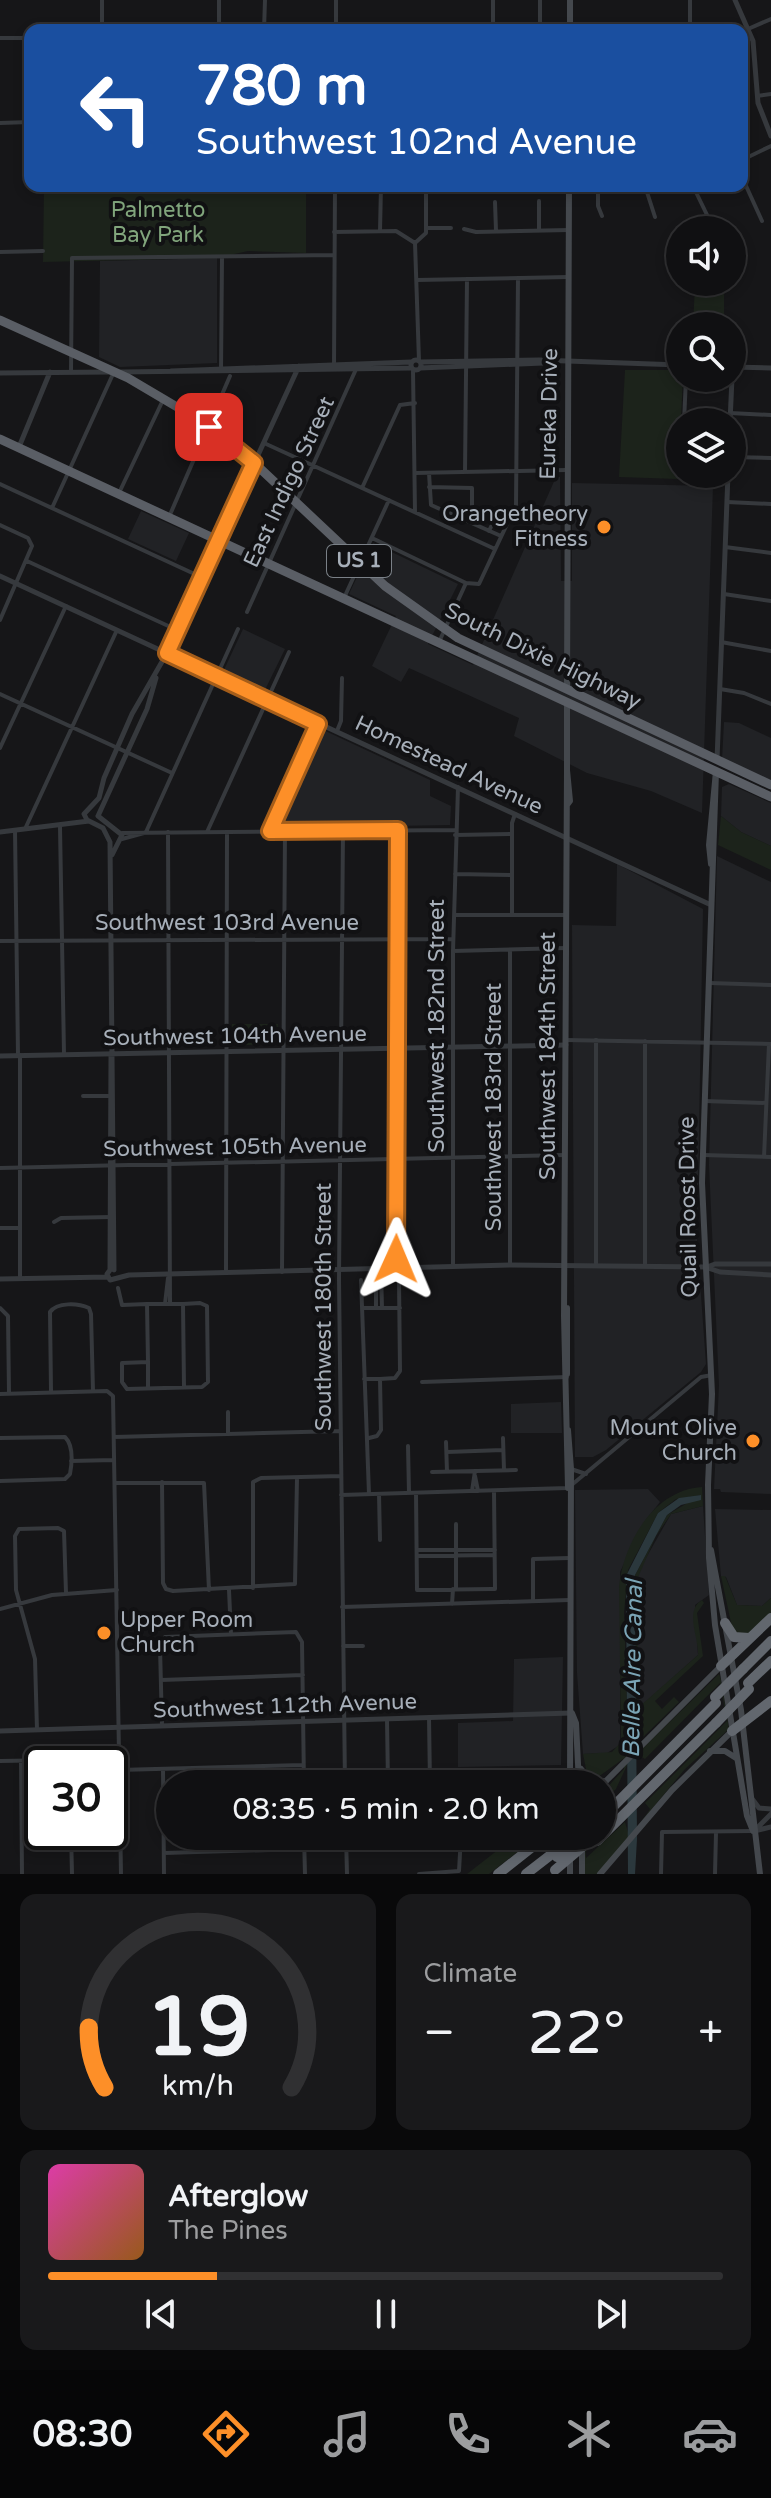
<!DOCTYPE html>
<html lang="en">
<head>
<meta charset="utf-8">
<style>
  :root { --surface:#101012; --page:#19191b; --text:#f1f3f6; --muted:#9c9d9f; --line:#303032; --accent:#fd8f28 }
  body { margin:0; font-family:"Varela Round",sans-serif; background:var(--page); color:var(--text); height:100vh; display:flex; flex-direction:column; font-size:30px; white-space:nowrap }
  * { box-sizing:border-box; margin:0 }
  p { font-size:26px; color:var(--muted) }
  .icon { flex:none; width:44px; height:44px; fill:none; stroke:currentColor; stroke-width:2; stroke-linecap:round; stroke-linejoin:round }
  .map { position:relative; height:1874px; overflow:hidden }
  .details { display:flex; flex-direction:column; gap:20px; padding:20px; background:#09090a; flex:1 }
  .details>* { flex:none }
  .hud { position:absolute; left:24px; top:24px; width:724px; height:168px; border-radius:16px; box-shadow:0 4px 12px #0003,0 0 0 2px var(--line); background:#1a4fa0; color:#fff; overflow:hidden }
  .tools { position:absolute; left:666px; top:216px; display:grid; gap:16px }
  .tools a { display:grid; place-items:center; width:80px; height:80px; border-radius:50%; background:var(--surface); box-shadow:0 4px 12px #0003,0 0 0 2px var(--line); font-size:40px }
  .speed { position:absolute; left:24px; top:1746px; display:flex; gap:16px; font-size:40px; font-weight:700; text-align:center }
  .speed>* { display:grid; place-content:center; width:104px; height:104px; border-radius:50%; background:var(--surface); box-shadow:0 4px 12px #0003,0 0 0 2px var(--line); line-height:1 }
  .speed .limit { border:4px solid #111; border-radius:12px; background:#fff; color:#111 }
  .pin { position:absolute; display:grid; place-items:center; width:68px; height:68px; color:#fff; margin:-34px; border-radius:16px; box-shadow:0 4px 12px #0006 }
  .me { position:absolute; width:88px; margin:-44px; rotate:1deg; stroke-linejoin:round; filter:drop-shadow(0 0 6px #0008) }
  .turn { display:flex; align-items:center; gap:28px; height:168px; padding:0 40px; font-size:36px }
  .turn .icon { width:104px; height:104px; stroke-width:2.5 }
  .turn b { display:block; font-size:56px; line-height:68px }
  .big { font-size:60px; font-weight:600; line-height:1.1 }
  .details .card { flex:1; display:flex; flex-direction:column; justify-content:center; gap:12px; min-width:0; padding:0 28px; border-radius:16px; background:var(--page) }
  .details .dial { align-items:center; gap:0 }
  .dial svg { height:208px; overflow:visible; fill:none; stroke:var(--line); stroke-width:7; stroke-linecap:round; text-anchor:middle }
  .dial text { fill:var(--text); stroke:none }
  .song { display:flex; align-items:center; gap:24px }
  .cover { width:96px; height:96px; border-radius:12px; background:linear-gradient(135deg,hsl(320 70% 55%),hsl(30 70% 35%)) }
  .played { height:8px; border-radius:4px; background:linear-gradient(90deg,var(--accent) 25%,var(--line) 25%) }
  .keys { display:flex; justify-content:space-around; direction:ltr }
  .heat { display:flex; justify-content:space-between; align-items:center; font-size:44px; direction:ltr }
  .details .tiles { flex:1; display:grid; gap:20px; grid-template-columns:1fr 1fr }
  .card:last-child { grid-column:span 2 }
  .trip { position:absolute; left:156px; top:1770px; width:460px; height:80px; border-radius:40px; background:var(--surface); box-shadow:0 4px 12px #0003,0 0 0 2px var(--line); font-weight:600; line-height:80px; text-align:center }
  .tabs { display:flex; height:128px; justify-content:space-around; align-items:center; background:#060607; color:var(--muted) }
  .tabs .icon { width:56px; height:56px }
  .tabs .on { color:var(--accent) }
  .tabs b { font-size:36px; color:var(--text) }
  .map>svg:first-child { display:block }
  .built { fill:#212225 }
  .green { fill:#1c231b }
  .water { fill:#2b383d }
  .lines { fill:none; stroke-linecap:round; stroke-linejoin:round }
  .minor { stroke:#36393d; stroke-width:4 }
  .tertiary { stroke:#36393d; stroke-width:5 }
  .secondary { stroke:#44484d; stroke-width:6 }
  .trunk { stroke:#5a5e65; stroke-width:9 }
  .motorway { stroke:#62676e; stroke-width:10 }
  .motorway-bridge { stroke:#62676e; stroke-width:10 }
  .route-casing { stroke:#a45d1a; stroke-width:20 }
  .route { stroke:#fd8f28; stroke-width:14 }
  .poi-dot { fill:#fd8f28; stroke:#111113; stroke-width:3 }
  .labels { text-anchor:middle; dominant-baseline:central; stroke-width:8; stroke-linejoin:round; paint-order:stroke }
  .shield { fill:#111113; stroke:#7a8087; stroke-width:2 }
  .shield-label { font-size:20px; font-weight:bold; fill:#a7afb9 }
  .park-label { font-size:22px; fill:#81a57c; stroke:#111113 }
  .street-label { font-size:22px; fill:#a7afb9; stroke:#111113 }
  .poi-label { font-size:22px; fill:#a7afb9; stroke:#111113; text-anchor:end }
  .water-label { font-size:24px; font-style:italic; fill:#7ba5b6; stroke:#111113 }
</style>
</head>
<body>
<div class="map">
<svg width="771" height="1874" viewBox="0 0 771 1874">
  <rect width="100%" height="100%" fill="#161618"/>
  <!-- built -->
  <path class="built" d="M217,258V363L120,367L99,357L100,261Z
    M556,477H560L561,581H572V483L713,486L702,813L651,791L587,773L514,736L519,718L409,668L401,682L372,666L396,616L349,594L373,543L458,584L428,644L473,665Z
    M141,511L189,533L176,561L128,539Z
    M243,629L285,649L264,692L223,672Z
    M724,722L739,723L771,738V783L722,760Z
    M319,728L430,780V796L451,806L450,825L279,828L277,820Z
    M729,784L771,803V846L741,832L721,816L722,787Z
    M717,856L771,882V1494L721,1492L720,1489H714L719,1385L709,1165Z
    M617,864L703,909L697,1241L706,1364L701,1372L606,1450L593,1457H575L572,925L616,926Z
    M561,1402L562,1433H511V1404Z
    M648,1489L660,1502L645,1521L620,1572V1745L607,1753L583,1754L577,1673L575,1490Z
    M703,1506L709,1595L695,1605L698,1655L640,1707L637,1706L636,1626L638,1572L671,1514Z
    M715,1509L771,1510V1598L762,1606L737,1605L726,1577L721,1576Z
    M563,1657L561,1765L458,1767V1723L513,1721L514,1659Z"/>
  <!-- green -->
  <path class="green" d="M44,186H333V187L306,188V253L248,251L217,258L43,262Z
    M706,282L716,283L724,291V326H693L695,284L698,286Z
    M625,370H680V378H683L678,479L619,477Z
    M721,816L741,832L771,846V870L718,845Z
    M232,1024H278L277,1043L236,1046L231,1041Z
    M702,1487L703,1506L671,1514L656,1536L636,1582L639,1707L698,1655C699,1637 684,1611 702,1600L704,1603L697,1613L703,1656L655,1701L662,1709L674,1697L679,1702L640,1740V1751L719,1674L721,1680L729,1729L685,1769L641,1822L650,1809L645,1803L727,1721L720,1683L645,1759L635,1753V1575L667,1515L701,1495L676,1499L658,1513L628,1570L624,1613L629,1761L616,1789L602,1802V1793L624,1769L623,1759L594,1780L587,1774L583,1754L612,1752L621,1742L619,1586C624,1542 654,1490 702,1487Z
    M721,1576H725L737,1605L762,1606L771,1598V1615L744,1637L733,1632Z
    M625,1822L629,1836L598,1874H585V1836L586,1858Z
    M534,1836H538L489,1874H467L512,1839L525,1843Z"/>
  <!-- water -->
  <path class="water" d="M701,1495V1500L681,1505L667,1515L635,1575L637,1839L635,1874H628L626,1576L658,1513L679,1498Z"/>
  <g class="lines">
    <!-- minor -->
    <path class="minor" d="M493,0V30
      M748,29L771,19
      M102,30V0
      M219,30V0
      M264,30L265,0
      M336,30V0
      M540,30V0
      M690,30V0
      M0,38H30
      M757,96L771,94
      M0,123L30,122
      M742,160L771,146
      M742,177L762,221
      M598,186V206L602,216
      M645,186L655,217
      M693,186L709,219
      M539,201V231
      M495,202L496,231
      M426,228H451
      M464,229L476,232L569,230
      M380,231L381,186
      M334,232L396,231L415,243
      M415,243L419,361
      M415,243L426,233V186
      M0,252L43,251
      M417,280L568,277
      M334,367L335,186
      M413,370L415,512
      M221,371L222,258
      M71,372L72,258L334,255
      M730,413L771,415
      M684,422L686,378
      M264,443L495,549
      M732,457L771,458
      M465,472L467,279
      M415,473L566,470
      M429,473L431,505L501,536
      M0,484L201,577
      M429,487L472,488V509L468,521
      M362,488L400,405L415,403
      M119,493L163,400
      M727,502L771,504
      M52,508L113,374
      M169,517L230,376
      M0,525L28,538L32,546L0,620
      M489,531L497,514
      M372,538L466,583L479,584L516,505L518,278
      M725,547L771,553
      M27,561L177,630
      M724,594L771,601
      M344,598L389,500
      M247,612L357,367
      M439,642L466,583
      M721,642L771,651
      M720,689L744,693L771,704
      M0,694L172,773
      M337,731L341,721L342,678
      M0,748L66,606
      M60,827L64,1054
      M25,829L117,630
      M15,830L18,1055
      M270,831L318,724
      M343,831L339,1279L345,1784
      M146,832L238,629
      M168,832L170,1304
      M207,832L289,652
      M122,833L455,830
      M455,835L512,834
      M122,839L144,833
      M455,874L512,875
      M454,915H567
      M512,915V823L515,814
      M0,941L453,939
      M453,951L566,948
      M710,983L771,985
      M566,1040L771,1044
      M83,1096H112
      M704,1101L766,1103
      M703,1155L771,1157
      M764,1157L769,1044
      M0,1168L565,1155
      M54,1222L61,1218L111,1217
      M0,1228H20
      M510,1265V950
      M596,1265V1040
      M453,1266V951L458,787
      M645,1266V1041
      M381,1268L382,1308
      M395,1268L398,830
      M282,1272L285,831
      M226,1273L227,832
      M20,1279V1055
      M361,1280L369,1494
      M118,1288L122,1305L147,1304
      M165,1304L168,1278
      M0,1308L8,1316L9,1393
      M362,1308H400
      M376,1308V1268
      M148,1362L147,1304H183L184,1387
      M364,1379H380
      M422,1382L567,1377
      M148,1388V1362L122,1363V1382L127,1389L202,1387L208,1382L207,1306L200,1303L183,1304
      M51,1391L50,1312C57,1302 78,1303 89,1308L91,1314L93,1391
      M0,1394L107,1391L113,1396L121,1874
      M228,1412V1434
      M114,1437L340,1431
      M0,1438L65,1437C74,1446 72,1463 70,1474L65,1479L0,1481
      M369,1438L377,1436L381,1430L380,1379L395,1378L400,1371L399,1280
      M503,1438L504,1470
      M446,1442L447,1472
      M408,1446L409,1493
      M447,1452L503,1450
      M71,1461L114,1460
      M571,1469L586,1474
      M432,1472L516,1470
      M475,1476L478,1491
      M162,1482L163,1583L166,1589L173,1591L295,1584L297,1478
      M115,1483H204L209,1590
      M472,1491L475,1471
      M416,1493L417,1590L492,1589H495L494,1491
      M379,1494L380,1540
      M341,1495L568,1488L701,1377L712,1375
      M456,1524V1588
      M417,1550H495
      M417,1556L494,1555
      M253,1588V1482L261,1478L341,1476
      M229,1590L231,1634
      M533,1601V1559L569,1558
      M452,1604L453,1589
      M342,1607L569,1600
      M0,1609L52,1595L117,1590
      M343,1646H363
      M161,1680L303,1675
      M429,1717L430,1784
      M387,1719L388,1784
      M162,1726L160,1647L165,1637L296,1632L302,1642L304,1784
      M37,1730L35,1659L16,1590L15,1536L19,1529L58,1528L64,1531L66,1593
      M0,1761L58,1760L67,1764
      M21,1761L22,1874
      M163,1769L164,1874
      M119,1770L303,1765
      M430,1774L570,1770
      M71,1832L72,1874
      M304,1836L305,1874
      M346,1836L347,1874
      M164,1853L304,1849
      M419,1874L459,1871L461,1836
      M661,1874L662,1832L753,1831
      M715,1874L716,1833"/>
    <!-- tertiary -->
    <path class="tertiary" d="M735,0L753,41L758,103L771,136
      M411 365a5 5 0 1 1 10 0a5 5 0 1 1-10 0Z
      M420,362L539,360L680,365
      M732,367L771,368
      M420,368L543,363
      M171,371L411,362
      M121,372L411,368
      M0,373L111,372
      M730,422L732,378
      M19,447L50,372
      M0,576L709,904
      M717,760L728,474
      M98,816L147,709L156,678
      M98,816L122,835L112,855
      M0,832L89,821
      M0,1056L566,1045
      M111,1056L110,1270L107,1274L110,1280L129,1275L510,1265L707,1267L715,1264H771
      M708,1268L720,1272L771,1275
      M114,1270L110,842L103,828L87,820L84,814L99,798L104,778L132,714L167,653L299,366
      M0,1279L107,1277
      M0,1731L571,1713
      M753,1800L759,1808L771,1809
      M754,1831L771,1814
      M754,1831L771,1827"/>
    <!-- secondary -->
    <path class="secondary" d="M570,30V0
      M567,690L569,186
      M567,770V702
      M716,772L702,1183L712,1394L708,1485L709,1558L715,1625L747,1816L753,1831
      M567,805L570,801L567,770L564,1316L568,1488
      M711,864L709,845L716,771
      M567,1308V1374
      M568,1430L571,1469L570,1784
      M711,1550L741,1710L760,1874
      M572,1713L576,1723L579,1784
      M710,1751H725L736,1758
      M581,1769L591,1782L606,1781
      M602,1785L721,1666
      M570,1856V1874
      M582,1874V1848
      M600,1874L672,1790L732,1731"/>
    <!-- trunk -->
    <path class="trunk" d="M0,320L128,378L194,417L249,458L385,586L458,638L771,785
      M0,439L771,797"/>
    <!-- motorway -->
    <path class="motorway" d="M725,1623L734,1637L749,1638
      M721,1666L771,1618
      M743,1669L771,1641
      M748,1683L771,1661
      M732,1731L771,1701
      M602,1818L716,1703
      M597,1841L716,1723
      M498,1874L546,1836
      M526,1874L557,1850"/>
    <!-- motorway-bridge -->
    <path class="motorway-bridge" d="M715,1697L743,1669
      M716,1723L749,1689
      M557,1857L582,1836
      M555,1870L594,1837"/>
  </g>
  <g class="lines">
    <!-- route casing -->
    <g class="route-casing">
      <path id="route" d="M209,427L254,463L167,653L318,724L270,831L398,830L396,1259"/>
    </g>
    <!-- route -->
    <use href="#route" class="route"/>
  </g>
  <!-- markers -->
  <g class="poi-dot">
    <circle cx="604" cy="527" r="8"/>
    <circle cx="753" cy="1441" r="8"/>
    <circle cx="104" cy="1633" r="8"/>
  </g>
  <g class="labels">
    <!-- shield labels -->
    <rect class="shield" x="327" y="545" width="64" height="32" rx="6"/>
    <g class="shield-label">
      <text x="359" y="561">US 1</text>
    </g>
    <!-- park labels -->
    <g class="park-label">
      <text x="158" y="210">Palmetto<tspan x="158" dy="25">Bay Park</tspan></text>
    </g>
    <!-- street labels -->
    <g class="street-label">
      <text transform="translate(549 414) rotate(-89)">Eureka Drive</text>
      <text transform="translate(289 482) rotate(-65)">East Indigo Street</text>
      <text transform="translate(543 656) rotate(26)">South Dixie Highway</text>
      <text transform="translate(449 765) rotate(25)">Homestead Avenue</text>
      <text x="227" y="923">Southwest 103rd Avenue</text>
      <text transform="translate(437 1026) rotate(-90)">Southwest 182nd Street</text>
      <text transform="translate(235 1036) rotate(-1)">Southwest 104th Avenue</text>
      <text transform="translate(548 1056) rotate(-90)">Southwest 184th Street</text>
      <text transform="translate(494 1107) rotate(-90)">Southwest 183rd Street</text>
      <text transform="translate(235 1147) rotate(-1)">Southwest 105th Avenue</text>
      <text transform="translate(688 1207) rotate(-91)">Quail Roost Drive</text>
      <text transform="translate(324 1307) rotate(-90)">Southwest 180th Street</text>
      <text transform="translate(285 1706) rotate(-2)">Southwest 112th Avenue</text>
    </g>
    <!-- poi labels -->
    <g class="poi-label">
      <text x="588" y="514">Orangetheory<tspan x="588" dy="25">Fitness</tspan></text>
      <text x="737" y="1428">Mount Olive<tspan x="737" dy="25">Church</tspan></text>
      <text x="120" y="1620" text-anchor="start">Upper Room<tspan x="120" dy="25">Church</tspan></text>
    </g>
    <!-- water labels -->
    <g class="water-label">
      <text transform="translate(633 1669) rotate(-89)">Belle Aire Canal</text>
    </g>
  </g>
</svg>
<div class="tools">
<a><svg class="icon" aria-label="sound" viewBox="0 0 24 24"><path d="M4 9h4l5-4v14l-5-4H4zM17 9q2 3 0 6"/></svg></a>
<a><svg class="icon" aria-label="search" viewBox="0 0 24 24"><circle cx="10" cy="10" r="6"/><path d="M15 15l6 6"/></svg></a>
<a><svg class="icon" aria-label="layers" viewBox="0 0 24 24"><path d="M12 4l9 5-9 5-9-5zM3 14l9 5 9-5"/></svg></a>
</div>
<div class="speed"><div class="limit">30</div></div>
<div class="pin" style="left:209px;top:427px;background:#d93025"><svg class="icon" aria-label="arrive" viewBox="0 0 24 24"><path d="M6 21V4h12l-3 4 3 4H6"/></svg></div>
<svg class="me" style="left:396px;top:1259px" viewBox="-20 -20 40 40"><path d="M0-17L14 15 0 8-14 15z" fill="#fd8f28" stroke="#fff" stroke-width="4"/></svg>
<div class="trip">08:35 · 5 min · 2.0 km</div>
<div class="hud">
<div class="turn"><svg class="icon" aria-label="left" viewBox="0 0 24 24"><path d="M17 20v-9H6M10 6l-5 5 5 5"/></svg><div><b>780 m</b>Southwest 102nd Avenue</div></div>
</div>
</div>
<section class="details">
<div class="tiles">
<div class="card dial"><svg viewBox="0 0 100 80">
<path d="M14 69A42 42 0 1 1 86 69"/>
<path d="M14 69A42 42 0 0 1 8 46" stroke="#fd8f28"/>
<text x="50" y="56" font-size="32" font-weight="700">19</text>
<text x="50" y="72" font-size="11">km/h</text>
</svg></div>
<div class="card"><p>Climate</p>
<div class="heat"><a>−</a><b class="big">22°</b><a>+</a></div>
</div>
<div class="card">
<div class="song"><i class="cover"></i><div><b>Afterglow</b><p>The Pines</p></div></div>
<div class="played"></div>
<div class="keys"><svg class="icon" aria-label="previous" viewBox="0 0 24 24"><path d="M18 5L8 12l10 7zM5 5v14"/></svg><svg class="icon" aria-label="pause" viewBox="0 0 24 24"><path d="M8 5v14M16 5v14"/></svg><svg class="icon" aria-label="next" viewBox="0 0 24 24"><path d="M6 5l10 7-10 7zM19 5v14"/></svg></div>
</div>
</div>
</section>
<nav class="tabs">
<b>08:30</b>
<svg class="icon on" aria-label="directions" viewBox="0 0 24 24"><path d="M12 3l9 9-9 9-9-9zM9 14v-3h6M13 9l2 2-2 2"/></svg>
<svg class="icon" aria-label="music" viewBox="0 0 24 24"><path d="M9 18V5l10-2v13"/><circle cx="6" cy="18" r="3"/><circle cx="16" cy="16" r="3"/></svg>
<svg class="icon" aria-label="phone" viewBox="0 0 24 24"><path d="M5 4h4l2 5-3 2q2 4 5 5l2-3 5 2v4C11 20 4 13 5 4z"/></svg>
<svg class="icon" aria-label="climate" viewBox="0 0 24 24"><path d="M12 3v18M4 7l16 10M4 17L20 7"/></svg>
<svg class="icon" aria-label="car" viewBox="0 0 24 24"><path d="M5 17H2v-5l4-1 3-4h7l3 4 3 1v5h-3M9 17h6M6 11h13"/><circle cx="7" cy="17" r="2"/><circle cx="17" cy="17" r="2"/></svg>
</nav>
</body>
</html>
